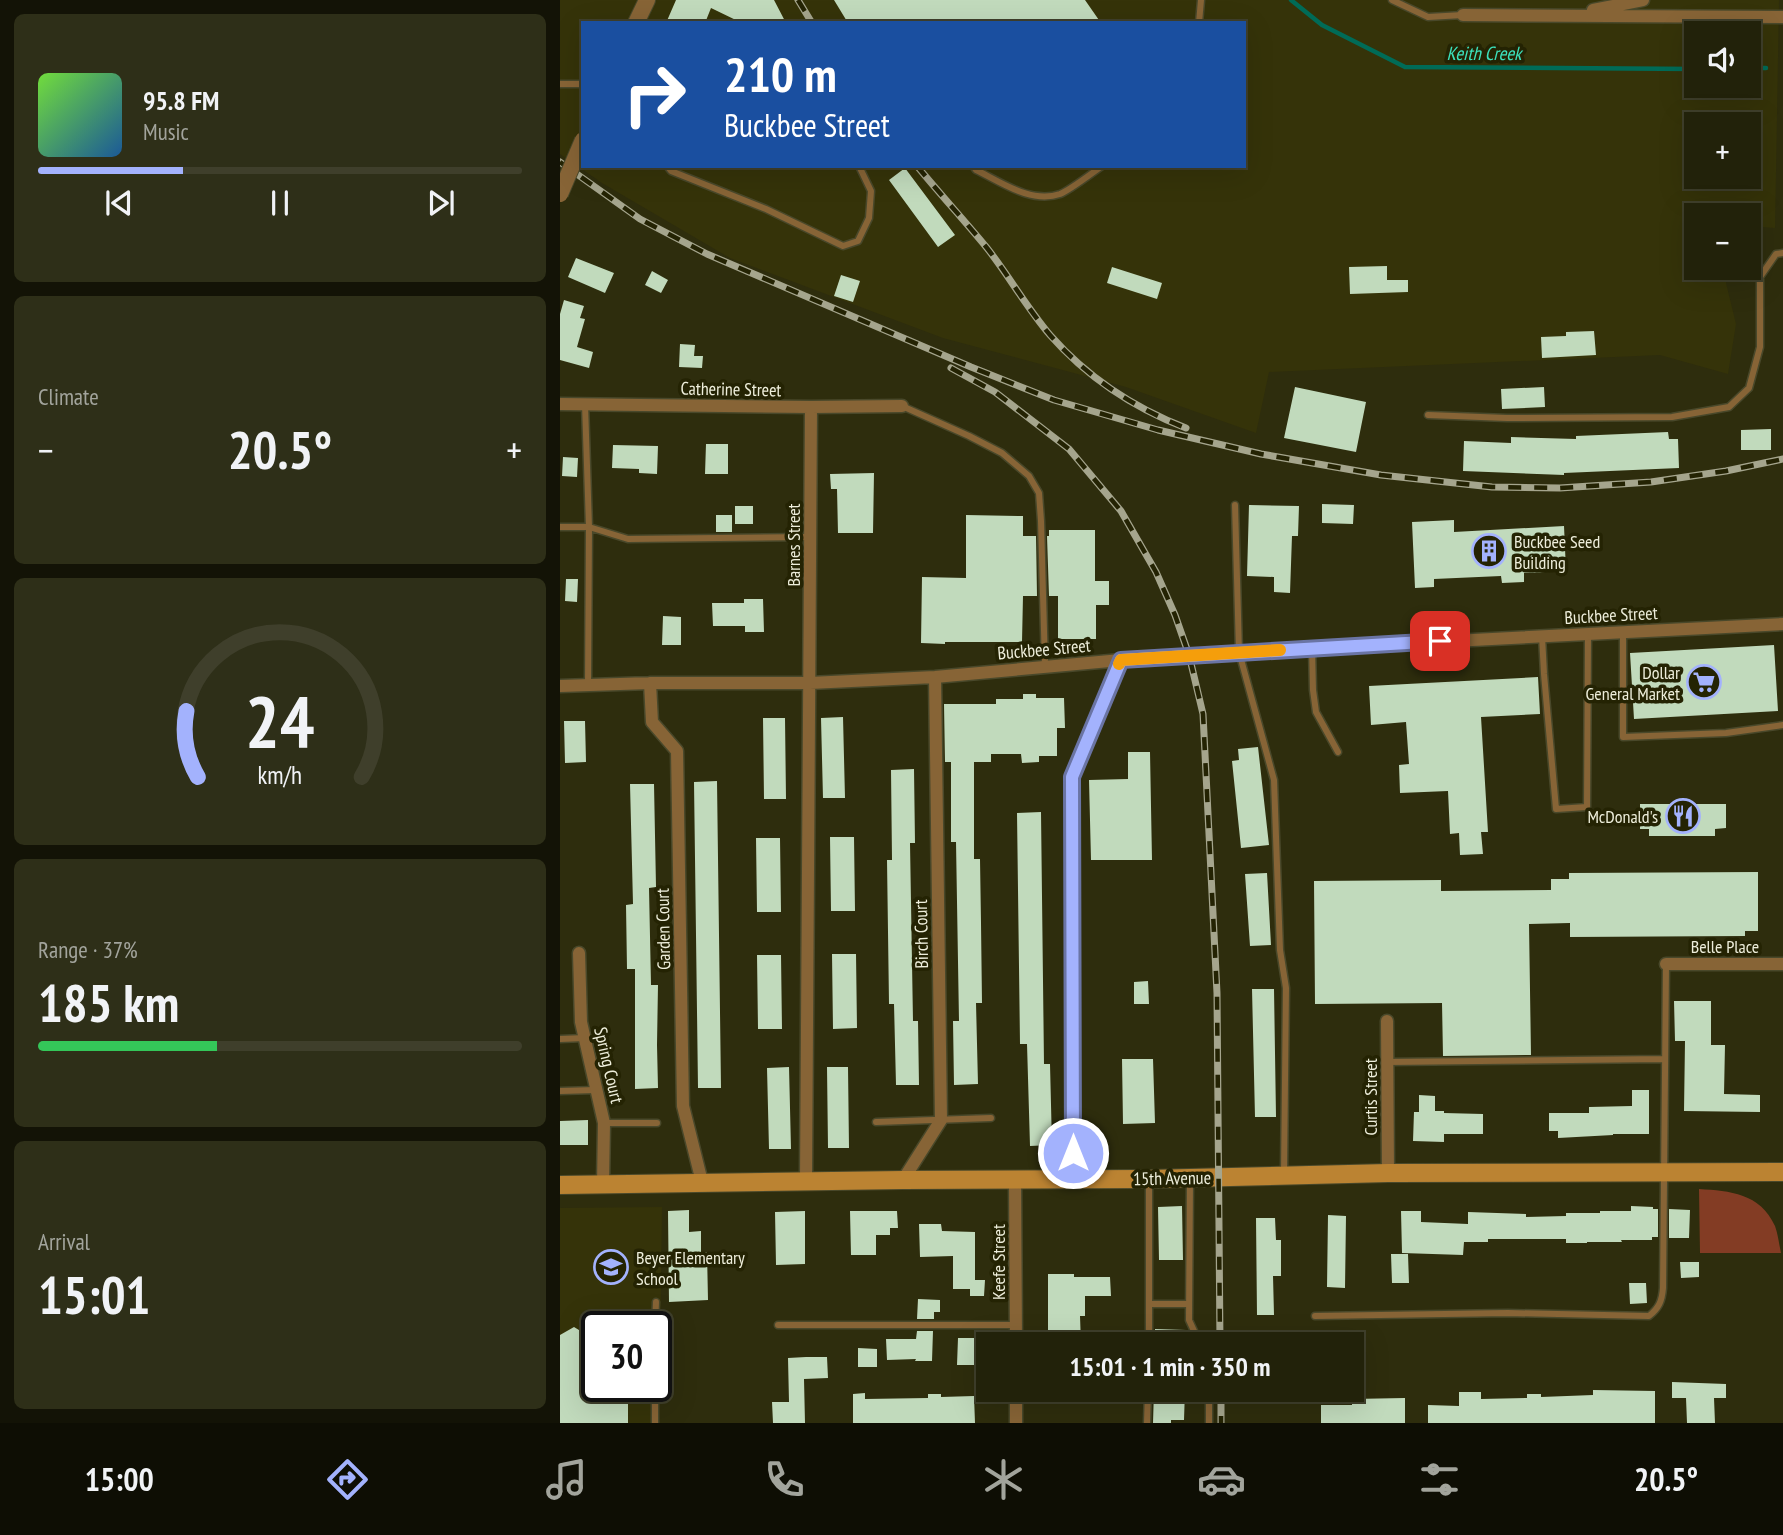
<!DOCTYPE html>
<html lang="en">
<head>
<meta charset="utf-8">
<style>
  :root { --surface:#22220a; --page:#2e2f18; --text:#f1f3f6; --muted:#a2a49c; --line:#3f3f2b; --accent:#a3b2fd }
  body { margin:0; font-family:"PT Sans Narrow",sans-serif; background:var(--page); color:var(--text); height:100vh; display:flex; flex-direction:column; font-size:26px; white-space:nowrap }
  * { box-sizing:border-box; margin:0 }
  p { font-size:23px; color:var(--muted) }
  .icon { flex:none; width:38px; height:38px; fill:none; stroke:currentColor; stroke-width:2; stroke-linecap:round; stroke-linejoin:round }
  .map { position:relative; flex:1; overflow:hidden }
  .drawer { display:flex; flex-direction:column; gap:14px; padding:14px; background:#131306; width:560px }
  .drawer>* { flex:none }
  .top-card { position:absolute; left:21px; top:21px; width:665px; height:147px; border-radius:0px; box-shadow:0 7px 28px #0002,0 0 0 2px var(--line); background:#1a4fa0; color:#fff; overflow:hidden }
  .tools { position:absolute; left:1124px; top:21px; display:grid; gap:14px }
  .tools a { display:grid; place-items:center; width:77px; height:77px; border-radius:0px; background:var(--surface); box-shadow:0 7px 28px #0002,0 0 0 2px var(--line); font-size:35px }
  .speed { position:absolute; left:21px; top:1311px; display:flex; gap:14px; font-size:35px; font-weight:700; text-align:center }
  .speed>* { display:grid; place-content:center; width:91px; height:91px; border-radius:50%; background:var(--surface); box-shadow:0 7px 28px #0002,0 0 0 2px var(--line); line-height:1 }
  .speed .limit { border:4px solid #111; border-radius:10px; background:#fff; color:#111 }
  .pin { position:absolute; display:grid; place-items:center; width:60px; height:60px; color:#fff; margin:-30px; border-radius:14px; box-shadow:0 4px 10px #0006 }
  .me { position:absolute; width:77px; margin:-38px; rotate:0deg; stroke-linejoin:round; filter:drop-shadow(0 0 5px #0008) }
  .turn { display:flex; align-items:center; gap:24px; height:147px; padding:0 28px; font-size:32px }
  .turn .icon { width:91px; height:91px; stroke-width:2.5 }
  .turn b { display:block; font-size:49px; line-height:60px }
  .big { font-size:52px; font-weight:600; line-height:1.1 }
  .drawer .tile { flex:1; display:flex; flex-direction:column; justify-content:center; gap:10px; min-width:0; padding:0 24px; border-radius:10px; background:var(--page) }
  .drawer .dial { align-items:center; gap:0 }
  .dial svg { height:182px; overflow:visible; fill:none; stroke:var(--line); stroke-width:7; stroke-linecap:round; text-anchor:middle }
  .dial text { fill:var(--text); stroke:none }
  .song { display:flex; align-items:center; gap:21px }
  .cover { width:84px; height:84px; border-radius:10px; background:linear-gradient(135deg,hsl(100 70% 55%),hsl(210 70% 35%)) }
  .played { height:7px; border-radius:4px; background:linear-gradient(90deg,var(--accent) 30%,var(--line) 30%) }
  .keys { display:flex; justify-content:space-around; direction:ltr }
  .heat { display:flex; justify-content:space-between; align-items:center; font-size:38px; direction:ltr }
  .charge { height:10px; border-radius:5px; background:linear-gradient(90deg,#34c759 37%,var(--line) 0) }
  .trip { position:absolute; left:416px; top:1332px; width:388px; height:70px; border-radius:0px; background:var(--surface); box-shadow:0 7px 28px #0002,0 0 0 2px var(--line); font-weight:600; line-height:70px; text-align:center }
  .tab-bar { display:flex; height:112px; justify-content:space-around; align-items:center; background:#0e0e04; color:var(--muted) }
  .tab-bar .icon { width:49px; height:49px }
  .tab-bar .on { color:var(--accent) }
  .tab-bar b { font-size:32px; color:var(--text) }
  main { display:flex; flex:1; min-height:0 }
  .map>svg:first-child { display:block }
  .built { fill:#353309; fill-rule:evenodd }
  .green { fill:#833c24 }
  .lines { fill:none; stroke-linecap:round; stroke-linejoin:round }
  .stream { stroke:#006b57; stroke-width:4.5 }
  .building { fill:#c1dabc }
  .service-casing { stroke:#49482a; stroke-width:9 }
  .minor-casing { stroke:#49482a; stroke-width:15 }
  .tertiary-casing { stroke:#49482a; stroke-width:18 }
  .secondary-casing { stroke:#49482a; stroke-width:20 }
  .service { stroke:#876436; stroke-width:6 }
  .minor { stroke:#876436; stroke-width:12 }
  .tertiary { stroke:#876436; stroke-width:16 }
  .secondary { stroke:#bb8332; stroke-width:18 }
  .rail-casing { stroke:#a5a58d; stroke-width:7 }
  .rail { stroke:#242303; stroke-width:4.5; stroke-dasharray:13; stroke-linecap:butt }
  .tertiary-bridge-casing { stroke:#49482a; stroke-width:18; stroke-linecap:butt }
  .tertiary-bridge { stroke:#876436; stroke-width:16 }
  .route-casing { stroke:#6a74a4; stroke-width:18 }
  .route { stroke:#a3b2fd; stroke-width:12 }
  .slow { stroke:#f59e0b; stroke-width:12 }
  .labels { text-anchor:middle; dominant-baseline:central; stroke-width:7; stroke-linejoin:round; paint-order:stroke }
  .street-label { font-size:18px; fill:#eeeedb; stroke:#242303 }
  .poi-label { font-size:18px; fill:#eeeedb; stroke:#242303; text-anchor:start }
  .water-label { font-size:19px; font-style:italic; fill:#3ce1bc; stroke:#242303 }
</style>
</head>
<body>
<main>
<section class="drawer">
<div class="tile">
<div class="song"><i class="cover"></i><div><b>95.8 FM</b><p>Music</p></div></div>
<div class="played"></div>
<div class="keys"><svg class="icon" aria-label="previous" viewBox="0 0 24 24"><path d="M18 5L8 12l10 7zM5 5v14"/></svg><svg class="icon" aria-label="pause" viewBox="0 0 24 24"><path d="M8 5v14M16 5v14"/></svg><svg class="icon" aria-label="next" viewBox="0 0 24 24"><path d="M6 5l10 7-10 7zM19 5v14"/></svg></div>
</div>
<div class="tile"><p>Climate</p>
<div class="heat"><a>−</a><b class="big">20.5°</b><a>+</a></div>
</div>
<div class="tile dial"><svg viewBox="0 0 100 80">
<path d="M14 69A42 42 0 1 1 86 69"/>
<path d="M14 69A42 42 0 0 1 9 40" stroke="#a3b2fd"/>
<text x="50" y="56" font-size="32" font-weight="700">24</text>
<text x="50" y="72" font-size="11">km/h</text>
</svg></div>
<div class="tile"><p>Range · 37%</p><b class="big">185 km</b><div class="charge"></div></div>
<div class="tile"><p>Arrival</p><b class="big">15:01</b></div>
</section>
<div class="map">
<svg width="1223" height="1423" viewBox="0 0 1223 1423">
  <rect width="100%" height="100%" fill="#2e2d0d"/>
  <!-- built -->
  <path class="built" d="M0,0H1219L1215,228L1188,226V215H1136V268H1167L1166,283L1176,324L1168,374L1100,355L709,372L696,433L566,387L383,338L170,258L42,183L0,154ZM23,23H684V166H23ZM1136,33H1188V86H1136ZM1136,124H1188V177H1136Z
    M102,1207L99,1423H0V1208ZM37,1326H96V1386H37Z"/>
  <!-- green -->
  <path class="green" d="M1139,1189C1170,1191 1200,1193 1215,1226C1218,1234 1219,1244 1221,1253H1140Z"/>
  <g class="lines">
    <!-- stream -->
    <path class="stream" d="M731,0L762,25L845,67L1136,69
      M1188,68H1206"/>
  </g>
  <!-- building -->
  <path class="building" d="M116,0H214L226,23H182L151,8L145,23H106Z
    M274,0H525L541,23H312L309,19L304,23H288Z
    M345,168L395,235L378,247L329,180Z
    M16,258L54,273L45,293L8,277Z
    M827,266V280H848V292L790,294L789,267Z
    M552,267L602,283L597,299L547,283Z
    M92,271L108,280L101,293L85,285Z
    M281,275L300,281L293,302L274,296Z
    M4,300L24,306L20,318L25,319L17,347L33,352L29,368L0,360V314Z
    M1034,331L1036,355L982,358L981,337L1006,336V332Z
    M120,344L135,345L134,356H143L142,368L119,367Z
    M735,387L806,402L796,452L724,438Z
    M984,387L985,407L942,409L941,389Z
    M1211,429V450H1181V430Z
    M1108,432L1109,439H1118L1119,468L1004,473V475L903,471L904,441L951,443V437L1016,439V436Z
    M146,444H168V474H145Z
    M53,445L98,446L97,474L79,473V469L52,468Z
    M3,457L18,458L17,477L2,476Z
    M314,473L313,533H278L277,489H271L270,474Z
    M762,504L794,505L793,524L762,523Z
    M689,505L739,506L738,536H732L730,593L714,592V577L687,576Z
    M175,506H193V524H175Z
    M156,515H172V532H156Z
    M406,515L463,516V536H476L477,596H463L462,642H385V644L361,643L362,577L406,578Z
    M894,520V532L1004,526L1006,571L964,573V582L942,583L941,576L874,579V587L855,588L852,522Z
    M489,530H535V581H549V605H536V639H498V596H489L487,536H489Z
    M6,579H18L17,602L5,601Z
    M184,599H203L204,632H185V626H153L152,603H184Z
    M103,616L121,617V645H102Z
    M1214,645L1218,711L1074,719L1070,653Z
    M978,677L980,714L921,717L928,832H921L923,854L900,855L899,833L890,834L888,791L840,793L839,765L849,764L846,722L811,725L809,686Z
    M463,694H476V698H504L505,728H497V756H479V762L462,763L461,754H431V762H414V859H420L421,923L422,1003H416L418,1084L394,1085L393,1021H399L396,842H391V762H385L384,704H436V699H463Z
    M283,717L285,798H263L261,718Z
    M203,718H225L226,799H204Z
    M4,721H25L26,762L5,763Z
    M698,747L709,845L681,848L672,761L679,760L678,749Z
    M568,752H590L592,860H531L529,780L568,779Z
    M354,769L355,843H350L353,1021H358L359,1085H336L334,1004H329L327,860H332L331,770Z
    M157,781L161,1088H138L134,782Z
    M70,784H94L96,887L89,888L91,985H98L97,1045L98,1088L75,1089V969H67L66,905L73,904Z
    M1080,804H1166V828L1155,829V836H1089V829H1080Z
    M481,812L484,1064H490L492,1145L470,1146L467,1044H460L457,813Z
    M270,837H294L295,911H271Z
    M196,838H220L221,912H197Z
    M1198,872V931H1185V936L1010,937V923L969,924L971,1055L883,1056L882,1003L755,1004L754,881L881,880V891L991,890V879H1009V873Z
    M707,873L711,945L690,946L685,874Z
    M272,954H296L297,1028L273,1029Z
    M197,955H221L222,1029H198Z
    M588,981L589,1004H574V982Z
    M692,989H714L716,1117H695Z
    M1114,1001H1151V1045H1165L1164,1094L1200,1095V1112L1124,1111L1125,1041H1115Z
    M562,1059H593L595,1123L563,1124Z
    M229,1067L231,1149H209L207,1068Z
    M267,1067H288L289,1148H268Z
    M1072,1090H1089V1134H1053V1135L998,1138V1131H989V1113H1029V1107L1072,1106Z
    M859,1095L875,1096V1111H884V1113L923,1114V1134H884V1142L853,1141L854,1112H859Z
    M28,1120V1145H0V1121Z
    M622,1206L623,1260H599L598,1207Z
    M1071,1206L1093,1207V1209H1098V1237H1092V1240H1061L1062,1242H1027V1243H1006V1239H928V1242H904L903,1255L842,1253L841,1211H861V1222L908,1224V1212L966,1214V1217L1006,1216V1213H1040V1211H1071Z
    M1109,1209L1130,1210L1129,1238H1109Z
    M129,1210V1232L141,1231V1252H147L148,1300L109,1302L108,1211Z
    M245,1211V1264L216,1265L215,1212Z
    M290,1211H337L338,1228H330V1235H316V1255H291Z
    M768,1215L786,1216L785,1288L767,1287Z
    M696,1218H715L716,1240H721V1276H713L714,1315H697Z
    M359,1224H381L382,1231L415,1232V1280H425L424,1296H410V1289H393V1256L360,1257Z
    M831,1254H848L849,1283H832Z
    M1120,1262H1139V1277L1121,1278Z
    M488,1274H514V1277H550L551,1296H525V1316H520L521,1344H488Z
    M1069,1283H1086L1087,1303L1070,1304Z
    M358,1299L380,1300V1312H374V1319H357Z
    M14,1327L37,1341V1386H68V1423H0V1335Z
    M595,1329L626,1330L625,1344H595Z
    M357,1331H373L372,1361H355L356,1359L327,1360L326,1339H356Z
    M398,1338H417V1365H397Z
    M298,1348L317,1349V1367H298Z
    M246,1357H267L268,1378L244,1379L245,1423H213L212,1402H229L228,1358Z
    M1112,1382L1166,1384V1398H1154L1155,1423H1127L1126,1398H1112Z
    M559,1390H582V1404H559Z
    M594,1390H625L624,1420H611V1423H593Z
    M1033,1390L1095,1391V1423H868V1405L899,1406V1392H921V1399L967,1398V1394H981V1397L1033,1395Z
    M305,1393V1399L368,1398V1394H381V1397L414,1396L415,1423H293V1394Z
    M845,1398V1423H761V1405H792V1399Z"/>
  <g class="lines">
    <!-- service casing -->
    <g class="service-casing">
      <path id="service" d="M832,0L868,17L903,15
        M639,23L641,0
        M0,84H23
        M107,166L111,171L206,209L283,246L298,241L309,218L311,191L299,166
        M413,166L416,170C441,182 471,204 500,194C510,190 532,173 542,166
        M25,404L29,527L28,685
        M342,406L409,436L442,453L469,476L479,493L481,521L485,667
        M868,415L947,418L1112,417L1169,407L1189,388L1200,347V277L1216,254L1223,253
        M675,505L679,652L714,780L720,950L726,988L724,1174
        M0,527H29L68,539L250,537
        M1063,632V737L1166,733L1223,725
        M982,636L984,674L996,809L1027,807L1028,634
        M752,648L753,690L756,712L778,752
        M0,1039L25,1038
        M827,1062L1104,1059
        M0,1091L36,1090
        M316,1122L431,1118
        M44,1123H97
        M630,1180L629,1320L640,1344
        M589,1304H629
        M755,1316L948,1313L1089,1316C1099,1308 1102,1301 1103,1288L1106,965
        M218,1325H456
        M95,1326L96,1302
        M589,1344V1181
        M649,1390V1423
        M95,1423V1386
        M587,1423L588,1390"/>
    </g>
    <!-- minor casing -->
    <g class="minor-casing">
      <path id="minor" d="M1033,10L1083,0
        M903,15L1223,17
        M0,404L251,407L342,406
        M90,683L92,722L117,751L123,1106L142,1182
        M0,686L90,683H250L375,677L561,660L679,652L1223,624
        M19,953L21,1022L44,1123L43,1184
        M1106,964H1223
        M827,1021L828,1173
        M455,1179L456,1344
        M514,1179L511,777L561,660
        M343,1180L381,1120L375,677
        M246,1181L251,407
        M456,1390V1423"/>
    </g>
    <!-- tertiary casing -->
    <g class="tertiary-casing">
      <path id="tertiary" d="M76,23L87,0"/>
    </g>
    <!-- secondary casing -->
    <g class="secondary-casing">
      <path id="secondary" d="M0,1185L343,1180L589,1179L828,1173L1223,1172"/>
    </g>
    <!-- service -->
    <use href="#service" class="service"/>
    <!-- minor -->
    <use href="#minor" class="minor"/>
    <!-- tertiary -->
    <use href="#tertiary" class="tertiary"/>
    <!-- secondary -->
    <use href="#secondary" class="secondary"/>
    <!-- rail casing -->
    <g class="rail-casing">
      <path id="rail" d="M238,0L252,23
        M0,162L80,219L147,254L411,367L494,400L598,430L701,454L821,475L932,487L1000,488L1091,482L1166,471L1223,459
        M357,166C380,194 404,220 427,248C449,276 467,308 490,335C527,377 574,408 626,428
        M391,368L435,392L509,449L561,511L596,572L615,615L629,655L643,714L657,993L660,1344
        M661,1390V1423"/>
    </g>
    <!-- rail -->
    <use href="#rail" class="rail"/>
    <!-- tertiary-bridge casing -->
    <g class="tertiary-bridge-casing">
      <path id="tertiary-bridge" d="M0,194L23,140"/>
    </g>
    <!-- tertiary-bridge -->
    <use href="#tertiary-bridge" class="tertiary-bridge"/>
  </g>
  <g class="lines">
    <!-- route casing -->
    <g class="route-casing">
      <path id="route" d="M513,1153L512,777L561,660L880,641"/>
    </g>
    <!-- route -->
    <use href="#route" class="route"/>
    <!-- slow -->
    <path class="slow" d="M559,664L561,660L720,650"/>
  </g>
  <!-- icons -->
  <defs>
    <g id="building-ring" transform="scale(1.75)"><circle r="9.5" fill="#242303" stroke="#a3b2fd" stroke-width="1.5"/><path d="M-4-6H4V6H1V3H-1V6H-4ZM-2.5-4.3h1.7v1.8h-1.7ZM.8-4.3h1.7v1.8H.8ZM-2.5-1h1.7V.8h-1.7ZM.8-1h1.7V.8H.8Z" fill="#a3b2fd"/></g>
    <g id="supermarket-ring" transform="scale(1.75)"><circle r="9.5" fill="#242303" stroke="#a3b2fd" stroke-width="1.5"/><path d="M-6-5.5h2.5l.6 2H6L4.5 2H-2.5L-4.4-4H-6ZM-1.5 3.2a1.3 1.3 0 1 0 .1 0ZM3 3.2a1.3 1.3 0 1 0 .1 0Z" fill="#a3b2fd"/></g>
    <g id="restaurant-ring" transform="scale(1.75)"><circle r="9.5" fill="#242303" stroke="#a3b2fd" stroke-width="1.5"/><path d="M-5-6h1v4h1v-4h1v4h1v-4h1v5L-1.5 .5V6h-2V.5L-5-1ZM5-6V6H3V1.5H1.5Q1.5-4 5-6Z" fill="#a3b2fd"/></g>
    <g id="school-ring" transform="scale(1.75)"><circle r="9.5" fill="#242303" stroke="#a3b2fd" stroke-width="1.5"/><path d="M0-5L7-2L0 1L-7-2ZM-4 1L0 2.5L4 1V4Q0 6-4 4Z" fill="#a3b2fd"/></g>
  </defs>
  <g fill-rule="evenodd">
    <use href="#building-ring" x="929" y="551"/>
    <use href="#supermarket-ring" x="1144" y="682"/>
    <use href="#restaurant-ring" x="1123" y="816"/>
    <use href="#school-ring" x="51" y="1267"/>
  </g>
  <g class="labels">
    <!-- street labels -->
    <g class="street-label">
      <text transform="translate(171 389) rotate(1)">Catherine Street</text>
      <text transform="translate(233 545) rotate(-90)">Barnes Street</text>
      <text transform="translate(1051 615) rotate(-3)">Buckbee Street</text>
      <text transform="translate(484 649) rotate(-5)">Buckbee Street</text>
      <text transform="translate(103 929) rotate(-91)">Garden Court</text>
      <text transform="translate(361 934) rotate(-91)">Birch Court</text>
      <text x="1165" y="946">Belle Place</text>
      <text transform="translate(49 1065) rotate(77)">Spring Court</text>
      <text transform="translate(810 1097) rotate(-90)">Curtis Street</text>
      <text transform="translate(612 1178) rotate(-1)">15th Avenue</text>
      <text transform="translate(438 1262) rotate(-90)">Keefe Street</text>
    </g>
    <!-- poi labels -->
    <g class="poi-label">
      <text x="954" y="541">Buckbee Seed<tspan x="954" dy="21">Building</tspan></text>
      <text x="1120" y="672" text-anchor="end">Dollar<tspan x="1120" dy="21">General Market</tspan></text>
      <text x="1098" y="816" text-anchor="end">McDonald's</text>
      <text x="76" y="1257">Beyer Elementary<tspan x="76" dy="21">School</tspan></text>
    </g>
    <!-- water labels -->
    <g class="water-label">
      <text x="924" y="53">Keith Creek</text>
    </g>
  </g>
</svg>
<div class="tools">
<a><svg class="icon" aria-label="sound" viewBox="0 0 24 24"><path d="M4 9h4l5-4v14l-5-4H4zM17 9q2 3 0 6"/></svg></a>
<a>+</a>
<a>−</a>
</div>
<div class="speed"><div class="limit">30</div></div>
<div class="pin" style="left:880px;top:641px;background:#d93025"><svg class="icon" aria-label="arrive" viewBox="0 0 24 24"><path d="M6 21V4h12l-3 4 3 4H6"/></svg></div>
<svg class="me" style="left:513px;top:1153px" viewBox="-20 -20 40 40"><circle r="17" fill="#a3b2fd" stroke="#fff" stroke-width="3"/><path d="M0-11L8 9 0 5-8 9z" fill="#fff"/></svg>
<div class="trip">15:01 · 1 min · 350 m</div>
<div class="top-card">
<div class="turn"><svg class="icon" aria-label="right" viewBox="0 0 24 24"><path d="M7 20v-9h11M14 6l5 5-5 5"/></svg><div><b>210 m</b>Buckbee Street</div></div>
</div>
</div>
</main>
<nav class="tab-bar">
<b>15:00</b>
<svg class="icon on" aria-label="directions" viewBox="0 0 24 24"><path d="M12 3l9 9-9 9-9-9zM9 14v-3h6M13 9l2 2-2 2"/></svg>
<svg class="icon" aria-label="music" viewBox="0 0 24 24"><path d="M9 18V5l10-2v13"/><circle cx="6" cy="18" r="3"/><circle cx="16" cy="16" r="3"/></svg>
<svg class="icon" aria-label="phone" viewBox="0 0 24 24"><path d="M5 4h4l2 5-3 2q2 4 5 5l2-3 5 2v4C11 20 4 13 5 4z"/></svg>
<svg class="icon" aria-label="climate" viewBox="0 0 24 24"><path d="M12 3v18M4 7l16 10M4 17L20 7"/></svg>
<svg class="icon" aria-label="car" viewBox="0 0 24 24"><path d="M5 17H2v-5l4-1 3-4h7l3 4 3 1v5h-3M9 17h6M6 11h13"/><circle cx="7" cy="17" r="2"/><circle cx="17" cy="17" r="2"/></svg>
<svg class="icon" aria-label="filters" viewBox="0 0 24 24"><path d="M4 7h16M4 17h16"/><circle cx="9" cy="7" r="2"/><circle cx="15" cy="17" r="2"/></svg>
<b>20.5°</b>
</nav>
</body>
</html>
